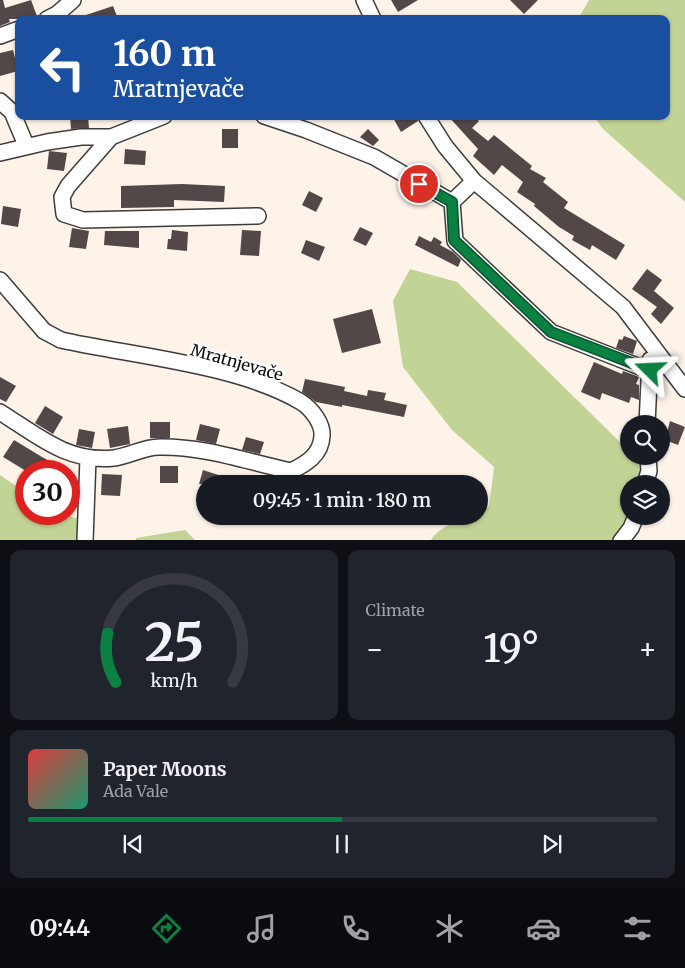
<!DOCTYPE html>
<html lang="en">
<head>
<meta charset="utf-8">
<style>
  :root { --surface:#171b24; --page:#20242c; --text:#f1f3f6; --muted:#9ea1a6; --line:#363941; --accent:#0b8043 }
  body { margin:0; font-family:Merriweather,serif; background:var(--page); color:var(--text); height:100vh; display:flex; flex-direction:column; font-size:19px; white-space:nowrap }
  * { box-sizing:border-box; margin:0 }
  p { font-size:16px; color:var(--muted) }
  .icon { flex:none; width:28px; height:28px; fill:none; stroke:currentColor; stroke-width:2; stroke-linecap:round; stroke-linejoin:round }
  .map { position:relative; height:540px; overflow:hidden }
  .side { display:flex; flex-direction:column; gap:10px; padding:10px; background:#0d0f14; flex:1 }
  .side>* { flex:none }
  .hud { position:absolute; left:15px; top:15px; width:655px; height:105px; border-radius:10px; box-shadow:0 1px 4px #0004; background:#1a4fa0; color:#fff; overflow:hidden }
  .fabs { position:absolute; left:620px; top:415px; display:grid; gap:10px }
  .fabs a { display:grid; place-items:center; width:50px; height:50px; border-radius:50%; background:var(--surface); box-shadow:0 1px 4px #0004; font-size:25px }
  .speed { position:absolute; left:15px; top:460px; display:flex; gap:10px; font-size:25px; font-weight:700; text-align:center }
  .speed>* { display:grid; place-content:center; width:65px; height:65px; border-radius:50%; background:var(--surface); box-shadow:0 1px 4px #0004; line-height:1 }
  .speed .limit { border:8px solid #d22; background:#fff; color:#111 }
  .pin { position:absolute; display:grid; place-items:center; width:42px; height:42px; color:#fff; margin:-21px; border:2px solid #fff; border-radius:50%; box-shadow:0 1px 5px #0007 }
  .me { position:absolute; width:55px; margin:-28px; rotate:291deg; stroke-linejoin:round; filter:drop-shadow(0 0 4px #0008) }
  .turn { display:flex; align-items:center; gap:18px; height:105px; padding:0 15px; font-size:22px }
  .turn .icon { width:65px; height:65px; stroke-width:2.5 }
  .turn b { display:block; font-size:35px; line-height:42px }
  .big { font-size:38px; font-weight:600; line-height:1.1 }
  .side .card { flex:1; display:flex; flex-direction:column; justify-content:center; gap:8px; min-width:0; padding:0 18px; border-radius:10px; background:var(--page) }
  .side .dial { align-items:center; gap:0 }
  .dial svg { height:130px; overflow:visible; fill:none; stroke:var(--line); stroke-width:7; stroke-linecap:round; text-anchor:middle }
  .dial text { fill:var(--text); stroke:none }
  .song { display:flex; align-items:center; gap:15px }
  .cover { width:60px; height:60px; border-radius:8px; background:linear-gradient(135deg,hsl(0 70% 55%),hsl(160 70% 35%)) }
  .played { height:5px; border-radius:2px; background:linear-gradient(90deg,var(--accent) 50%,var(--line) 50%) }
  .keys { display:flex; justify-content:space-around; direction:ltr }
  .heat { display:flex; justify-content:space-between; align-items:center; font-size:28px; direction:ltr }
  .side .tiles { flex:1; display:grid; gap:10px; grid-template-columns:1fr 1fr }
  .card:last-child { grid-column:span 2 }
  .trip { position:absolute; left:196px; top:475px; width:292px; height:50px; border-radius:25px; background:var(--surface); box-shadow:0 1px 4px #0004; font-weight:600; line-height:50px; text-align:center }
  .tabs { display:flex; height:80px; justify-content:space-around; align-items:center; background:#090b0e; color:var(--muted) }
  .tabs .icon { width:35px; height:35px }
  .tabs .selected { color:var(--accent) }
  .tabs b { font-size:22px; color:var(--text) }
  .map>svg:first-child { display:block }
  .forest { fill:#c2d396 }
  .building { fill:#514847 }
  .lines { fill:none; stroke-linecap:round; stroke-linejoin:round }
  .minor-casing { stroke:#3c3c3c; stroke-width:18 }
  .minor { stroke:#fff; stroke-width:15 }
  .route-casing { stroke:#07532c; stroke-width:12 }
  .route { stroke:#0b8043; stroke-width:9 }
  .labels { text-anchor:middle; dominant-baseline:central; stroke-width:5; stroke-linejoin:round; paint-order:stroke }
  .street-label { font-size:16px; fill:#090909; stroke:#fff }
</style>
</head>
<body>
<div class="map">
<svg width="685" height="541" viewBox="0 0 685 541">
  <rect width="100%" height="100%" fill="#fdf3e8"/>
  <!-- forest -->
  <path class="forest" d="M589,0H685V202L602,128L594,116H666V19H578Z
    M410,269L457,282L629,451V456H634L649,471L645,484H629V516L621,540H431C438,527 465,516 480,516V511L489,506L494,467L452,430L403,367L393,301Z
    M0,475L26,493V514H62L86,521L85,540H0Z
    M185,530L195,540H136V538Z"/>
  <!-- building -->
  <path class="building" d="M0,0H3L5,8L31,0L37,16L28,19H9L10,22L0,26Z
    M391,0H418L398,12Z
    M510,0H538L524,14Z
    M113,6L118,19H80V17Z
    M13,50L18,71L0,76V53Z
    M70,116H88L89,128L71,129Z
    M392,116H417L418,121L401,132Z
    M448,116H474L479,121L472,128L488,141L494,135L532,166L530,169L546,178L543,182L568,202L564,208L625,245L616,260L592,245L590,250L572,240L574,236L559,227L534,206L535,204L517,192L523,182L502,165L494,175L473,156L478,149Z
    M222,129H238V148H222Z
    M368,129L379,140L373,146L360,137Z
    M125,149L146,151L145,165L124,164Z
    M49,151L67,153L64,171L47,169Z
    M182,184L225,186L224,202L174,200V207L121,208V186Z
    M309,191L323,198L316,212L302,205Z
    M3,206L21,209L18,227L1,224Z
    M360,227L373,233L366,246L353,240Z
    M72,228L89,231L86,249L69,247Z
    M172,230L188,232L187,251L167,249L168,239H171Z
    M242,230L261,231L259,256L240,255Z
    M105,231H139V248L104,245Z
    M419,236L431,242L434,237L442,242L440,245L453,252L461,260L458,267L415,245Z
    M306,240L325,247L319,261L301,253Z
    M647,269L662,280L654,291L674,308L661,324L651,314L657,307L632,289Z
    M372,309L381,343L342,353L333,319Z
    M624,336L637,341L633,354L616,348L619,339L622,340Z
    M594,362L622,374L623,371L639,377L636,384L639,385V400L631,397L629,403L602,393L600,400L581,392Z
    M0,377L16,386L6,402L0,399Z
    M305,379L345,387L344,391L367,396L368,390L386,393L384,400L407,405L404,417L342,405V407L316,402L302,392Z
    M45,406L63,417L53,434L35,423Z
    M670,421L685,427L678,445L665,440Z
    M150,422H170V438H150Z
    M200,424L220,429L216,444L196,440Z
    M128,426L130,444L110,448L107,429Z
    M79,429L95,432L92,448L76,445Z
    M246,437L264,442L260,454L242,450Z
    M14,440L42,457L67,471H26L3,457Z
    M160,466H178V483H160Z
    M203,470L240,482L239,484H199Z
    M102,474L122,475L120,496L101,495Z
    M69,484L78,486L77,507L69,506Z"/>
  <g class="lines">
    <!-- minor casing -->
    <g class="minor-casing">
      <path id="minor" d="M364,0L373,19
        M47,19L57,14L73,0
        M0,36L19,29
        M0,101L12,112L26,145
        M264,116L306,130L374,157L452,202
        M426,116L445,146L474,181L623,307L685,389
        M111,137L68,186L62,197L64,214L83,220L258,216
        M0,153L47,142L81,137H111L164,116
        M452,202L455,241L551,332L650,371
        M452,202L474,181
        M0,280L44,331L61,340C133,356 239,365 301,402C312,409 323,424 322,436C321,455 306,464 291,471C248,462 204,446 159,447C144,447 129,456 114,458C68,463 38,436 0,412
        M647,424L650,360
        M645,484L649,471L648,456
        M85,541L88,458
        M621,541L631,528L636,516"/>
    </g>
    <!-- minor -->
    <use href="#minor" class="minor"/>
  </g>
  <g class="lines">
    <!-- route casing -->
    <g class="route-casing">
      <path id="route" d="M419,184L452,202L454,240L551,332L650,370"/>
    </g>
    <!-- route -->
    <use href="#route" class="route"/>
  </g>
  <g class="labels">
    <!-- street labels -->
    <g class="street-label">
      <text transform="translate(237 362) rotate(16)">Mratnjevače</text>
    </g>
  </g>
</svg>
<div class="fabs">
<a><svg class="icon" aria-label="search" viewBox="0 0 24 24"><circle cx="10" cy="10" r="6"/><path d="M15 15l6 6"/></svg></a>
<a><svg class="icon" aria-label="layers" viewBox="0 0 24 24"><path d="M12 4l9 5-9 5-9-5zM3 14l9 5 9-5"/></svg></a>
</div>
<div class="speed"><div class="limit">30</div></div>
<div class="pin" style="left:419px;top:184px;background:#d93025"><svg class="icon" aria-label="arrive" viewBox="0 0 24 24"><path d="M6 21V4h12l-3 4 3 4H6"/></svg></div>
<svg class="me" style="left:650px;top:370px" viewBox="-20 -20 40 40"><path d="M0-17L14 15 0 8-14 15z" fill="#0b8043" stroke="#fff" stroke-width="4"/></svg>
<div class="trip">09:45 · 1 min · 180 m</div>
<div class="hud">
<div class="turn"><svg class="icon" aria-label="left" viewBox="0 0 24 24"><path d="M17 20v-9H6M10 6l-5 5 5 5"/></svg><div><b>160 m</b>Mratnjevače</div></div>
</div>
</div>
<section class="side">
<div class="tiles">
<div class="card dial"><svg viewBox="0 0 100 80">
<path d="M14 69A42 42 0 1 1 86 69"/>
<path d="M14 69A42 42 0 0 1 9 39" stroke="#0b8043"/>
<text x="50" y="56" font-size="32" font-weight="700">25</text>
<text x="50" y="72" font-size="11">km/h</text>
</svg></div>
<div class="card"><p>Climate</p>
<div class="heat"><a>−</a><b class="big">19°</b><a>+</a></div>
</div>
<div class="card">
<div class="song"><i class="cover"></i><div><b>Paper Moons</b><p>Ada Vale</p></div></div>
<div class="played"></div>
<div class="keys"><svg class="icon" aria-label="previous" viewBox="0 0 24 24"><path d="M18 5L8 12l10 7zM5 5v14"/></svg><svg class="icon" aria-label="pause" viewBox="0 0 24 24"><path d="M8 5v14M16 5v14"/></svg><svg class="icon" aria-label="next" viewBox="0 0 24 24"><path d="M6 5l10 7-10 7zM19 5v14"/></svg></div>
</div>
</div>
</section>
<nav class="tabs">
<b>09:44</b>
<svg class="icon selected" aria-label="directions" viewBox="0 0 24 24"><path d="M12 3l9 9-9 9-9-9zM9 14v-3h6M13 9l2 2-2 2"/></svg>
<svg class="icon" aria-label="music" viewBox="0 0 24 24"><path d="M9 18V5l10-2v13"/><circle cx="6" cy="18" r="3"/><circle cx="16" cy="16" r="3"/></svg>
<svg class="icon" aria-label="phone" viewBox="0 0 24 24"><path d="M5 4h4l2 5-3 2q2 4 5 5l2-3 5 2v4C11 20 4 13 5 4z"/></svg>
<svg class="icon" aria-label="climate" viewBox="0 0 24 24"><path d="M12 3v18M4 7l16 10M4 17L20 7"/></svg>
<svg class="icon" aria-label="car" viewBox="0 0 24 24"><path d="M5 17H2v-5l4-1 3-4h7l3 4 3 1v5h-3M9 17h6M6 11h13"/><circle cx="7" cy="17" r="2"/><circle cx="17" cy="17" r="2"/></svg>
<svg class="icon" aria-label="filters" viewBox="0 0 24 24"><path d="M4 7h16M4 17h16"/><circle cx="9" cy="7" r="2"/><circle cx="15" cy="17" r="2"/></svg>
</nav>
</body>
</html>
